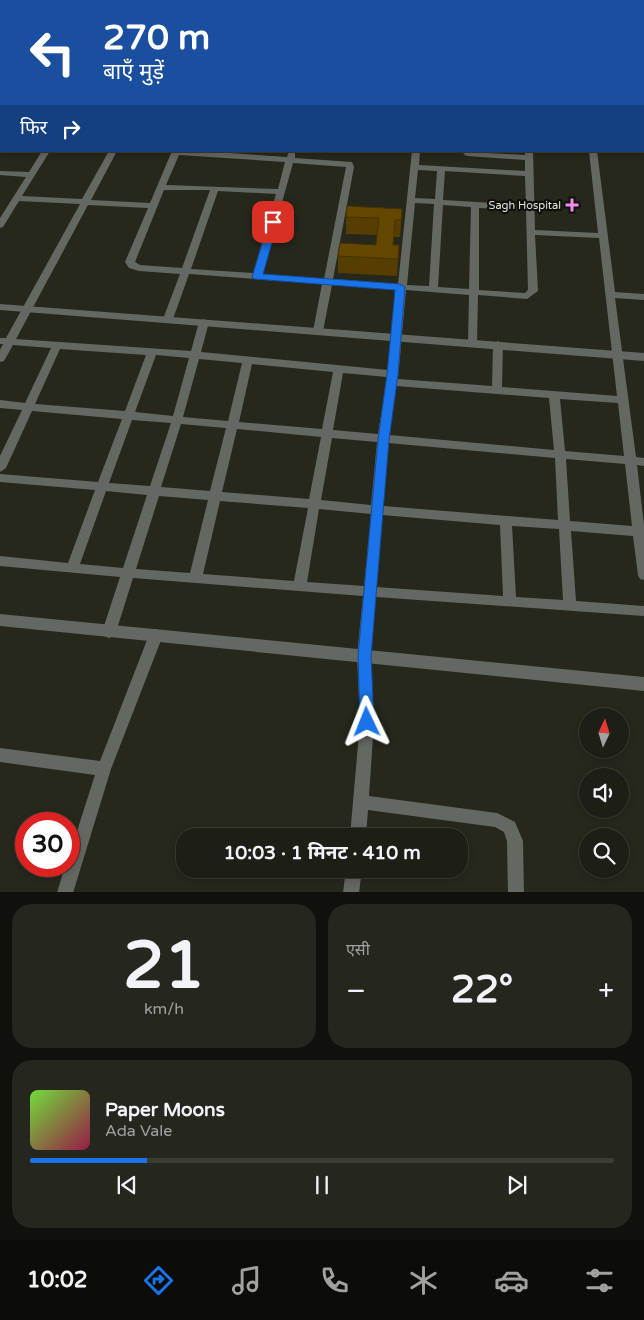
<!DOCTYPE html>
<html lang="hi">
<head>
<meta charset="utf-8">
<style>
  :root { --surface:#1d1e15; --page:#25271e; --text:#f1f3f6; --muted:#a0a2a0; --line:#3b3c34; --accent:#1a73e8 }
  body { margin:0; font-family:"Varela Round","Noto Sans Devanagari",sans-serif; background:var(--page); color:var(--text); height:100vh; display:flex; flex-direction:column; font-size:19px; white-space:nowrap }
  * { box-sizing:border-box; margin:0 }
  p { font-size:16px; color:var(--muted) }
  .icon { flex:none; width:28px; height:28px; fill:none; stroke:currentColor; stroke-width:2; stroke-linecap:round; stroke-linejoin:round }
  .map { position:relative; height:892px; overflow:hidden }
  .details { display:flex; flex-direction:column; gap:12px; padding:12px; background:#10100c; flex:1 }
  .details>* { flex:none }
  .hud { position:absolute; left:0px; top:0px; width:645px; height:152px; box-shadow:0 2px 8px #0003,0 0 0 1px var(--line); background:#1a4fa0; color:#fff; overflow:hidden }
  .needle { width:32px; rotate:4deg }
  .buttons { position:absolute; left:579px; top:708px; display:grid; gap:10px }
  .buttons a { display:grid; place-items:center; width:50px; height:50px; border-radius:50%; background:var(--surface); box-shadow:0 2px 8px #0003,0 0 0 1px var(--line); font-size:25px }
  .speed { position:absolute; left:15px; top:812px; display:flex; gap:10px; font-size:25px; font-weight:700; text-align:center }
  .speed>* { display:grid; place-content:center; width:65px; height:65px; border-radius:50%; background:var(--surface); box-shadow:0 2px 8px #0003,0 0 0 1px var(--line); line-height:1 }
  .speed .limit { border:8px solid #d22; background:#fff; color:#111 }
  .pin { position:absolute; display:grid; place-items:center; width:42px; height:42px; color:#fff; margin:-21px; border-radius:10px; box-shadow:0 2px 8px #0006 }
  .me { position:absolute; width:55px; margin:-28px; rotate:358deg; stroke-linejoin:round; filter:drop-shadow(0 0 4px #0008) }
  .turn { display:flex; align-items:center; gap:18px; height:105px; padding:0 20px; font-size:22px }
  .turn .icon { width:65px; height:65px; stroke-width:2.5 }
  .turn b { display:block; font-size:35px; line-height:42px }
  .then { display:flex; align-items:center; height:48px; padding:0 20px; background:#0003; gap:10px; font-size:19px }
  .big { font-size:38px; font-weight:700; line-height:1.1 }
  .details .tile { flex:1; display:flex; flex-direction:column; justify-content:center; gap:8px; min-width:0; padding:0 18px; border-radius:20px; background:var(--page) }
  .details .dial { align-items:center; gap:0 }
  .dial b { font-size:65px; line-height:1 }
  .song { display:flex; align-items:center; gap:15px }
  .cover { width:60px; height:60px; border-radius:8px; background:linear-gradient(135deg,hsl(100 70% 55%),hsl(340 70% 35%)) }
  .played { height:5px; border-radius:2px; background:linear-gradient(90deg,var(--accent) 20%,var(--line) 20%) }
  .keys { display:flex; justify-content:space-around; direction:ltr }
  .heat { display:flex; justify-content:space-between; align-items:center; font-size:28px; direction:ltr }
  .details .tiles { flex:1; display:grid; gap:12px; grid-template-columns:1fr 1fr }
  .tile:last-child { grid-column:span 2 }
  .trip { position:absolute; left:176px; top:828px; width:292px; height:50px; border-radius:20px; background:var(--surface); box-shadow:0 2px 8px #0003,0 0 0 1px var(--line); font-weight:700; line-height:50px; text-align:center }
  .dock { display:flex; height:80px; justify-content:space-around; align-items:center; background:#0c0c08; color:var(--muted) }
  .dock .icon { width:35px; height:35px }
  .dock .current { color:var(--accent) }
  .dock b { font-size:22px; color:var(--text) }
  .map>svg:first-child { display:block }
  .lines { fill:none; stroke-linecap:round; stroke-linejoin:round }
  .minor { fill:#646863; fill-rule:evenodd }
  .tertiary { fill:#646863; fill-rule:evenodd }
  .wall { fill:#563d00 }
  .building { fill:#644700; stroke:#463200 }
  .route { fill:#1a73e8; stroke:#114b97 }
  .poi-dot { fill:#f589ef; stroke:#10100b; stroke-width:2 }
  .labels { text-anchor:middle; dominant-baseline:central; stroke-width:4.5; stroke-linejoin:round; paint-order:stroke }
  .far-poi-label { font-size:11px; fill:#e3e4dd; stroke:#10100b; text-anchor:end }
</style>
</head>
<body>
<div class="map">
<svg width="644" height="893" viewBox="0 0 644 893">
  <rect width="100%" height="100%" fill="#27281c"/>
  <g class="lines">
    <!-- minor -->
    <path class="minor" d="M200,0H234L235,1H201Z
      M526,0H532V1H526Z
      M572,0H578V1H572Z
      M0,1H2L1,5H0Z
      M0,41H1V45H0Z
      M0,66H1V70H0Z
      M0,110H1V114H0Z
      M0,123H1V127H0Z
      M0,139H1V144H0Z
      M42,151H50L22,196L82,199L109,151H117L91,200L150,203L172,151H200L287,157L289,151H295V158L352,162L354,167L333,279L398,284L412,151H420L419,165L525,171V160L467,156L463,154L467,152L525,155V151H533L535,230L598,233L589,151H597L615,292L644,294V300L615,298L636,457L644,458V466L637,465L644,525V580L640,579L638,575L633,536L571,531L576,601L644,606V616L376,597L371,656L374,722L369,796L497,813L515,822L523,841L524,893H508L507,841L504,832L495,827L368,810L366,836H350L360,722L357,656L363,596L133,578L116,632L114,636L109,638L104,636L102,632L120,577L0,566V556L68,563L95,490L0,482V474L98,482L122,419L32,411L6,468L0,472V456L22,410L0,408V400L25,403L51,348L13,345L4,361L0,362V350L3,344H0V338H6L80,204L19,201L3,227L0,228V218L26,177L0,175V171L29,172ZM179,155L285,162L278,189L166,185ZM293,163L346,167L324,279L262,274ZM418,170L437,171L435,199L415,198ZM445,171L525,176L526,205L443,200ZM164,190H210L182,268L140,265L135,262ZM218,191L276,194L253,273L191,269ZM415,203L434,204L429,286L407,285ZM88,205L148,208L125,262L129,268L139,271L180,274L163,319L165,321L168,322L173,319L189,274L322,284L313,331L318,334L323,331L332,285L397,290L388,370L201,352L209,322L204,319L199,322L191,351L16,339ZM443,205L471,207L469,289L438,287ZM479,208L526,210L528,290L525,293L479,290ZM535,235L599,238L617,396L502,387L503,344L498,341L493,344L492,386L398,379L406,290L469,295L468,342L473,345L477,344L478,295L527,299L538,291ZM60,349L146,355L125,411L35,404ZM156,355L189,358L173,416L135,412ZM199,359L242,363L228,421L183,417ZM252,364L333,372L322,429L239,422ZM343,373L387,377L378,434L333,430ZM396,386L549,398L554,450L389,435ZM560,399L618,403L624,456L565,451ZM132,420L171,423L150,486L109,483ZM181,424L226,428L210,491L161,487ZM237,429L321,437L309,499L222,492ZM332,438L377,442L371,505L321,500ZM388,443L555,458L558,520L383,506ZM566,459L625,464L632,526L570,521ZM106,491L147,495L123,568L80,564ZM159,496L208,500L190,573L136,569ZM220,501L308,508L294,581L203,574ZM319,509L371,514L364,586L307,582ZM382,515L500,525L503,596L376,587ZM512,526L559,529L563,600L516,597Z
      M156,629L161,631L163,635L111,769L73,893H57L65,866H69V856L95,775L0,762V748L100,761L149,635L151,631Z
      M346,869H362L359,893H343Z"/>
    <!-- tertiary -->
    <path class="tertiary" d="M0,304L644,353V361L0,310Z
      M0,614L644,677V691L0,626Z"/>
  </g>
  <!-- wall -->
  <path class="wall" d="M402,209L400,237H394L393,245H399L397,276L338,273V256L376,245L377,235L346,234V217Z"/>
  <!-- building -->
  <path class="building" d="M347,206L402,209L401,220H395L393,245H399L398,259L338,256L340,243L376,245L379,218L346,217Z"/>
  <!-- route -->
  <path class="route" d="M273,220L278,222L263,274L400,284L405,287L398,374L389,440L371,656L374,722L372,727L367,729L362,727L360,722L358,656L378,440L387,374L395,290L254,279L252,277L269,222Z"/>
  <!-- markers -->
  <path class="poi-dot" d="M569.5 197.5h5v5h5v5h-5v5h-5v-5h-5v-5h5z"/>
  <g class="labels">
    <!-- far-poi labels -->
    <g class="far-poi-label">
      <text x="561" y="205">Sagh Hospital</text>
    </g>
  </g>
</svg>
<div class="buttons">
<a><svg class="needle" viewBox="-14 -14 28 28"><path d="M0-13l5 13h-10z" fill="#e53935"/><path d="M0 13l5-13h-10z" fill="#a0a2a0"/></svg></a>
<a><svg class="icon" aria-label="sound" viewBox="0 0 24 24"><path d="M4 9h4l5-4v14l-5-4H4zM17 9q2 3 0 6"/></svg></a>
<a><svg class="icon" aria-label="search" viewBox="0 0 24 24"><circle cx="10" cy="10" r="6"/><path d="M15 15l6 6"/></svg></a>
</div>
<div class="speed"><div class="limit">30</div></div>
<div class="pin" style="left:273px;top:222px;background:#d93025"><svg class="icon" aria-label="arrive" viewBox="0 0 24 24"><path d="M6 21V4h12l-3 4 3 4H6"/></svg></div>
<svg class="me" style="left:367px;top:722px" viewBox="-20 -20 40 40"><path d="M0-17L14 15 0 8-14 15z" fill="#1a73e8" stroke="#fff" stroke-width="4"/></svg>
<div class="trip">10:03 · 1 मिनट · 410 m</div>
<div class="hud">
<div class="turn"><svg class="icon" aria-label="left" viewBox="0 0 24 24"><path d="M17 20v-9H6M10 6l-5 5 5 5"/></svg><div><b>270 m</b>बाएँ मुड़ें</div></div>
<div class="then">फिर<svg class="icon" aria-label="right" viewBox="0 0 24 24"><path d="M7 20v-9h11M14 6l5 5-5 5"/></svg></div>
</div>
</div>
<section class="details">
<div class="tiles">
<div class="tile dial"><b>21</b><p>km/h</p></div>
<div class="tile"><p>एसी</p>
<div class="heat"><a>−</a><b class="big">22°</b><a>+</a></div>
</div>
<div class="tile">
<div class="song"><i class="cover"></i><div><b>Paper Moons</b><p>Ada Vale</p></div></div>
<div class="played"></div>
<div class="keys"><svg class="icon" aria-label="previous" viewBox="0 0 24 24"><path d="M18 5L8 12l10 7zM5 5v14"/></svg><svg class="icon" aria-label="pause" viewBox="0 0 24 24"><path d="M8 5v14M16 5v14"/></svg><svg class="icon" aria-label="next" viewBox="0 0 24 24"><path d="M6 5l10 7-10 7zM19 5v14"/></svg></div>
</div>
</div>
</section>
<nav class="dock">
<b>10:02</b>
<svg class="icon current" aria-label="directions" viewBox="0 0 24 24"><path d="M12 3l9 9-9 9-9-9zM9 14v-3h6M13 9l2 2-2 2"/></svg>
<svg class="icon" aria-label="music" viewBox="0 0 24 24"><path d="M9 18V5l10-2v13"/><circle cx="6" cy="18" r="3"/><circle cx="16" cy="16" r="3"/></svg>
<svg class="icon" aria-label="phone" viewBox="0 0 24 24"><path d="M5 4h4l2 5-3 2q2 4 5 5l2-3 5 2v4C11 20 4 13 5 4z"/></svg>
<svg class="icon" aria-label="climate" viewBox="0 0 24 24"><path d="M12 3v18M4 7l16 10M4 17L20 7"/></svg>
<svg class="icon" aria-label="car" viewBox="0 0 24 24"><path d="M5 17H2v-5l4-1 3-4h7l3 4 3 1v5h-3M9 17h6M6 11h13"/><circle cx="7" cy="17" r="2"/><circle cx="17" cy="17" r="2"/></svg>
<svg class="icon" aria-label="filters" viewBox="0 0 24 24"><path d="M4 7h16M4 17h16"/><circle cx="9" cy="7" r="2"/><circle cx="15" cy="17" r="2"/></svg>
</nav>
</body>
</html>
